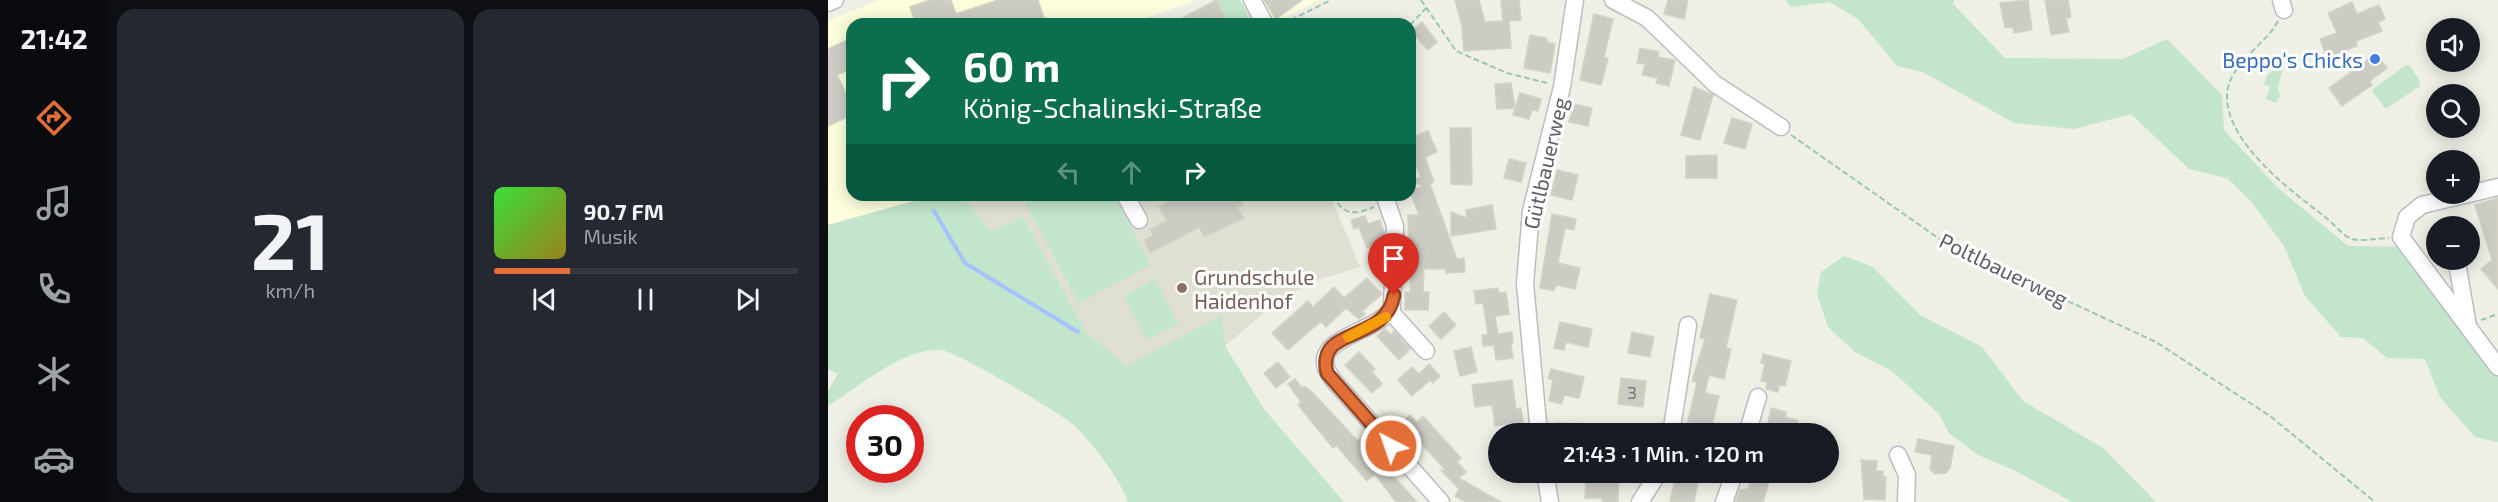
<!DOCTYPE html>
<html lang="de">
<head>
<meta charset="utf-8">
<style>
  :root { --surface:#171b24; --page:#242831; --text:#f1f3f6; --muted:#9ea1a6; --line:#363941; --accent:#e46f36 }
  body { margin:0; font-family:"Exo 2",sans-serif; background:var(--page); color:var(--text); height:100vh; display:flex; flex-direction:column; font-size:22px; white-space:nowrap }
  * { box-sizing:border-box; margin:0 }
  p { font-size:20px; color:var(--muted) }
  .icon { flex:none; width:33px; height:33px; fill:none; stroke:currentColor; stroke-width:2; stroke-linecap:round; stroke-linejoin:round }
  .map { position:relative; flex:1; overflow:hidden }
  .sheet { display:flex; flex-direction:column; gap:9px; padding:9px; background:#0d0f14; width:720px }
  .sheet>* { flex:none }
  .top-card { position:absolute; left:18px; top:18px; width:570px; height:183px; border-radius:18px; box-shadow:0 3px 15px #0003; background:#0b6e4f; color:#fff; overflow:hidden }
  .buttons { position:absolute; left:1598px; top:18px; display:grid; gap:12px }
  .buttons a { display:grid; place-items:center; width:54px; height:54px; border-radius:50%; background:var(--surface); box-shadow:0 3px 15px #0003; font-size:30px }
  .speed { position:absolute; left:18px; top:405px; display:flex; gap:12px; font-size:30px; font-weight:700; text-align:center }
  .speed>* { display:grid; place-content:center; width:78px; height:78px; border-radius:50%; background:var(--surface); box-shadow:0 3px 15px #0003; line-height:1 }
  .speed .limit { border:9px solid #d22; background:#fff; color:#111 }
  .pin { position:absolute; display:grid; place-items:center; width:51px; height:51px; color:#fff; margin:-62px -26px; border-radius:50% 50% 50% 0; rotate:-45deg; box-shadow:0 0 6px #0007 }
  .pin .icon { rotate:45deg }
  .me { position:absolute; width:66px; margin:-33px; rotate:319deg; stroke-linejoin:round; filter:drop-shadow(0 0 4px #0008) }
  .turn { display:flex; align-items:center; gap:21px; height:126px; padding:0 18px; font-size:27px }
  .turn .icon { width:78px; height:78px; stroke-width:2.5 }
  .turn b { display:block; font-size:42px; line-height:51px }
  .lanes { display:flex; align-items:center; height:57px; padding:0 18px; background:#0003; justify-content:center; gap:30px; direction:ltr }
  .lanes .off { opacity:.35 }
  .sheet .widget { flex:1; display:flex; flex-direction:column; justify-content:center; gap:9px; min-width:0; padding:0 21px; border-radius:18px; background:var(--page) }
  .sheet .dial { align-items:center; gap:0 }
  .dial b { font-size:78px; line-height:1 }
  .song { display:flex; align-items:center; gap:18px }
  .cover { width:72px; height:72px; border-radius:9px; background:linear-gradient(135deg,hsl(120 70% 55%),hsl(50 70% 35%)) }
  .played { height:6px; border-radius:3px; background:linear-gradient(90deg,var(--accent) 25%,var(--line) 25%) }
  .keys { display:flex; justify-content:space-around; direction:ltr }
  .sheet .tiles { flex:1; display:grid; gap:9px; grid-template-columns:repeat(2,1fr) }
  .trip { position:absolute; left:660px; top:423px; width:351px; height:60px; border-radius:30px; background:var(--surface); box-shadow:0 3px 15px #0003; font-weight:600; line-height:60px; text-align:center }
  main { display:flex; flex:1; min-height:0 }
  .menu { display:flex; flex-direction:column; width:108px; justify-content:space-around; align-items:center; background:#090b0e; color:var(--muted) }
  .menu .icon { width:42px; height:42px }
  .menu .current { color:var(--accent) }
  .menu b { font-size:27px; color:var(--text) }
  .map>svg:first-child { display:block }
  .commercial { fill:#fcfddc }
  .education { fill:#dfdfd3 }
  .green { fill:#c2e5cb }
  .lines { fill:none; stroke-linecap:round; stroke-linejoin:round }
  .stream { stroke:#a7c2fc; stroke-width:4 }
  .building { fill:#cccbc4; stroke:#d3d2c3; stroke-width:1.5 }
  .minor-casing { stroke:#bcbdc3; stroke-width:19 }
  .path { stroke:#9cc6b2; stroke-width:2; stroke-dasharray:6 3; stroke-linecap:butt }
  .minor { stroke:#fff; stroke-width:16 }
  .route-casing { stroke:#944823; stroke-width:15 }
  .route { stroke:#e46f36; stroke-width:10 }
  .slow { stroke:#f59e0b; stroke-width:10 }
  .shop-dot { fill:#3f7fe0; stroke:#fff; stroke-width:2 }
  .education-dot { fill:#8d6e63; stroke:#fff; stroke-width:2 }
  .labels { text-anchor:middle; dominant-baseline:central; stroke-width:6; stroke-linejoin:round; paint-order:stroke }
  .number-label { font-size:18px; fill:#79797d }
  .shop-label { font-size:21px; fill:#366cbe; stroke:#fff; text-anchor:end }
  .street-label { font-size:21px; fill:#5d5e65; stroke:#fff }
  .education-label { font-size:21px; fill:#785e54; stroke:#fff; text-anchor:start }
</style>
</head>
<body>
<main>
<nav class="menu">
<b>21:42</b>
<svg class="icon current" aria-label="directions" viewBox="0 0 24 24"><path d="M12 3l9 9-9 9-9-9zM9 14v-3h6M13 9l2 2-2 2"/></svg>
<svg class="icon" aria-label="music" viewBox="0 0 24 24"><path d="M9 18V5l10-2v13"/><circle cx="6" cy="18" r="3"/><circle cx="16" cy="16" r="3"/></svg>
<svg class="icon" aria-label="phone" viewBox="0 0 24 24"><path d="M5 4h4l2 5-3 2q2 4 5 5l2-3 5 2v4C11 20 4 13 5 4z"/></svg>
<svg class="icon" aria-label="climate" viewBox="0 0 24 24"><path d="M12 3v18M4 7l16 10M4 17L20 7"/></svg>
<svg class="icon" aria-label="car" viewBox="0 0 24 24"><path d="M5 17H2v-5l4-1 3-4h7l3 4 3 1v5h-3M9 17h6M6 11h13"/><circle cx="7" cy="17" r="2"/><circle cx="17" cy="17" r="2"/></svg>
</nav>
<section class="sheet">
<div class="tiles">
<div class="widget dial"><b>21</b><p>km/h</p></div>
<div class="widget">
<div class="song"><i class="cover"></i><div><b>90.7 FM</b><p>Musik</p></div></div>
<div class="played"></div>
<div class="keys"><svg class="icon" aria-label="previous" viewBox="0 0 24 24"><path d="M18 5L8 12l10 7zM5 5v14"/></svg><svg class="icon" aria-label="pause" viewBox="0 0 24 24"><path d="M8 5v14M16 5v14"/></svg><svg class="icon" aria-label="next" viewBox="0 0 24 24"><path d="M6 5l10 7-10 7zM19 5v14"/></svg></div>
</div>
</div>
</section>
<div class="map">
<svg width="1670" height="502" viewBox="0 0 1670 502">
  <rect width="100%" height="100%" fill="#eeefe5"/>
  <!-- commercial -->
  <path class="commercial" d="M50,0H369L300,24H24V195H107L0,225V21Z
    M430,0H491L447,23Z"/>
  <!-- education -->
  <path class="education" d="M134,195H502L532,267L493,279L453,298L397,346L394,315L299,367L258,332L195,217L163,231Z"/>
  <!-- green -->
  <path class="green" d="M388,0H412L425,24H343Z
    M958,0H1126L1125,4L1177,58L1295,59L1339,39L1394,95L1396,130L1450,188L1520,246L1576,247L1670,371V442L1647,437L1612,397L1597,359L1559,358L1535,338L1513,337L1477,296L1456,246L1422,200L1399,178L1361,169L1303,114L1246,129L1186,123L1095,72L1069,66L1031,20L1002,2L962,7Z
    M1578,65L1582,66L1592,81V86L1559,108L1556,107L1545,92L1546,88Z
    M1450,68L1454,70L1450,88L1452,96L1448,103L1438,99L1442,87L1436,84L1440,74Z
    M107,195H134L163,231L195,217L258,332L299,366L394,315L397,346L436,409L516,502H300C292,479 266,445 248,427C237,416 127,350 113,350C77,347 30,387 0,406V391L10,374L0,369V225Z
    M212,195H286L323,265L251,303L197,203Z
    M1016,256L1045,267L1092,315L1154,347L1195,401L1275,448L1328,502H1244L1188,471L1150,455L1121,433L1111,414L1064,371L1027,352L1000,327L989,294L993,272Z
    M327,279L350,324L319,340L296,296Z"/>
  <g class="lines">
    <!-- stream -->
    <path class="stream" d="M106,211L137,263L250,332"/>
  </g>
  <!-- building -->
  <path class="building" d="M102,0H123L128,14L170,0H210L218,24H88L82,7Z
    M388,0L400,24H343L381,4Z
    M436,0H474L448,19Z
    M627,0H651L657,22L675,21L673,0H691L693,20L681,21L683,48L636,51L634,27Z
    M840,0H860L856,19L836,14Z
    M1200,0L1204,30L1186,33L1185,27L1177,28L1172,3Z
    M1217,0H1240L1243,17L1238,18L1241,32L1223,35Z
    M1524,2L1529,14L1551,5L1557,19L1550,22L1554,31L1528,41L1529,46L1499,58L1492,39L1509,33L1500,13Z
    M766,14L785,19L776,57L780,58L773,85L752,80Z
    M594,22L609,42L600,50L583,31Z
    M702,35L719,38L718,42L727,44L722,73L696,68Z
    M24,38V68L9,75L24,106V115L0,126V49Z
    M812,48L831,52L830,57L847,60L841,86L828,83L830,78L814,75L817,64L809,63Z
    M1548,54L1559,68L1542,81L1544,85L1514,106L1501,88Z
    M683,83L687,108L669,109L667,84Z
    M866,87L885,95L872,140L853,135Z
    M692,93L713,99L710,111L704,110L701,119L685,115Z
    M746,104L764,108L760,126L741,122Z
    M904,118L924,124L917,149L896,143Z
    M622,128H643L644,185L623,184Z
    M600,131L609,152L597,157L606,182L602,184L629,259L636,258L637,272L618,273V269H596L595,292H601L600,310H577V292H582V268H577V250H581L580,215H591L582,191L593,187L592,184H582V181L593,177L582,151V138Z
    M889,155V178H858V156Z
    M681,159L698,163L693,182L676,178Z
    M729,170L750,175L744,200L723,195Z
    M362,195H410L415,204L409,207L416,219L376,236L371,227L322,253L316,240L325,235L322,229L339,221L331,206L344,199L347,203Z
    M1670,198V289L1653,269L1664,260L1647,205Z
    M664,205L668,229L623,236V212L639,218L638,210Z
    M724,214L748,219L746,230L737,228L730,263L752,268L747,289L728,285L726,291L712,288Z
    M537,216L540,224L552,220L556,233V242L539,248L531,227L526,229L523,220Z
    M539,278L554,294L534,311L537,314L531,319L518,308L498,327L493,321L460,350L444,333L480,301L485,307L506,287L516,298Z
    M670,288L671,293L678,292L681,314L667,316L670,334L684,332L685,343L683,344L685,358L668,360L666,345L655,346L654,335H660L655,303L648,304L646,291Z
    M882,294L909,300L898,348L903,349L896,379L881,375L877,393L891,396L882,434H857L869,382L864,381L877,339L872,338Z
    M616,312L628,325L613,339L601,326Z
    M732,322L764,329L760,347L738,342L736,350L726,348Z
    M557,329L563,335L566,331L582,349L571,360L549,336Z
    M804,332L826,337L822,357L800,353Z
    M643,347L649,372L632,376L626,351Z
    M531,352L547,369L544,372L554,384L544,393L517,365Z
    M935,354L963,361L957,386L951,385L950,392L938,389L939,382L933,381L937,364L933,363Z
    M450,362L462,377L448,388L436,373Z
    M601,364L612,376L605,383L602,380L584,396L570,380L584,367L591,374Z
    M723,369L756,377L751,398L736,395L734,404L721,401L725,380L720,378Z
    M793,378L818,381L815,407L790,404Z
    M467,379L474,388L476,386L484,392L530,441L532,439L589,502H568L547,474L539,481L508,445L505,448L470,405L473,402L460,384Z
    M684,380L688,409L693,408L695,422L667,426L664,405L647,407L644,385Z
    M943,408L958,412L957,417L970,420L967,434H938Z
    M582,415L589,422L595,416L633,458L629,462L638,472L631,478L673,502H638L627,496L631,489L613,470L618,471L581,429L578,432L571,425Z
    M728,423L762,424V434H728Z
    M1090,439L1126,446L1122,468L1118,473L1107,474L1102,469L1104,455L1087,452Z
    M1033,460L1049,461L1048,471H1055V477H1058L1057,500L1036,499Z
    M849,472H872L866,502L842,501Z
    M925,472H944L935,502H907L912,490L920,489Z
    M791,475L790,502H774V498H757L758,476Z"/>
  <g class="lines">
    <!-- minor casing -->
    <g class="minor-casing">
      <path id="minor" d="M424,0L437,24
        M785,0L819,18L887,84L953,127
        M1453,0L1456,10
        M0,3L7,0
        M1670,187L1594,205L1579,217L1573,237L1670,367
        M297,195L311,220
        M557,197L567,226L564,308C547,336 471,338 506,381L613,502
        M1629,263L1640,326
        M562,311L598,351
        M711,434L697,284L703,211L734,87L747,0
        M843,434L860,325
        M919,434L930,397
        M1070,455L1079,475L1078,502
        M717,472L722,502
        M812,502L831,472
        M896,502L907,472"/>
    </g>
    <!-- path -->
    <path class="path" d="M593,0L628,51L679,73L719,83
      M1450,21C1437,46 1400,64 1399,95C1398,143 1462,190 1496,216C1504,222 1515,236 1524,239C1534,242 1551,238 1561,238
      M455,24L503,0
      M582,25L598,8
      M963,135L1123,247L1328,342L1442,416L1547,502
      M505,195C515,216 527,215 546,207
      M1653,320L1670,314"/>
    <!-- minor -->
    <use href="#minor" class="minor"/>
  </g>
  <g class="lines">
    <!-- route casing -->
    <g class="route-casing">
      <path id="route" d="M563,446L499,373C487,325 558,344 566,295"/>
    </g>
    <!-- route -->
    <use href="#route" class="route"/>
    <!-- slow -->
    <path class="slow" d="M520,337L558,317"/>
  </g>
  <!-- markers -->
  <circle class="shop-dot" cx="1547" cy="59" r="6"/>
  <circle class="education-dot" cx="354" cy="288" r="6"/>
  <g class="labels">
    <!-- number labels -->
    <g class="number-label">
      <text x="804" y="392">3</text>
    </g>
    <!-- shop labels -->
    <g class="shop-label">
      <text x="1535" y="59">Beppo‘s Chicks</text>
    </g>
    <!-- street labels -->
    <g class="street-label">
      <text transform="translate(717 163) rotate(-77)">Gütlbauerweg</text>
      <text transform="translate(1176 269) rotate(26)">Poltlbauerweg</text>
    </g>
    <!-- education labels -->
    <g class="education-label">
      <text x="366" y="276">Grundschule<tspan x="366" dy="24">Haidenhof</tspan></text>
    </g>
  </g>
</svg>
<div class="buttons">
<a><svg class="icon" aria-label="sound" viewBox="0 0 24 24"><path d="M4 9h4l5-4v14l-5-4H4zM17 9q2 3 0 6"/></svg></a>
<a><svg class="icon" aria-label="search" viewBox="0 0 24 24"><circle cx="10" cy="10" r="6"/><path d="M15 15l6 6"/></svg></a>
<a>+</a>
<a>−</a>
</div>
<div class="speed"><div class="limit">30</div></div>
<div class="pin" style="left:566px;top:295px;background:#d93025"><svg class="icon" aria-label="arrive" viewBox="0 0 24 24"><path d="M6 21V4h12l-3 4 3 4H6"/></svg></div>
<svg class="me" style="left:563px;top:446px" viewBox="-20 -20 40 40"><circle r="17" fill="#e46f36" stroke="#fff" stroke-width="3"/><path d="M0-11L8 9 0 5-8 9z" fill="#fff"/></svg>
<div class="trip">21:43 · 1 Min. · 120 m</div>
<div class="top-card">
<div class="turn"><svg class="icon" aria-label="right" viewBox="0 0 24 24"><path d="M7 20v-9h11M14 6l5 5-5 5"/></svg><div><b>60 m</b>König-Schalinski-Straße</div></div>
<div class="lanes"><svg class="icon off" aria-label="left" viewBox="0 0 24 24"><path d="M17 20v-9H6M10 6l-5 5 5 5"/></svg><svg class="icon off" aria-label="ahead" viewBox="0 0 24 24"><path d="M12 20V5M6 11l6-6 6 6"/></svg><svg class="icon" aria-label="right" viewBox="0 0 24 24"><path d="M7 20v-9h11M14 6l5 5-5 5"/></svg></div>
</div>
</div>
</main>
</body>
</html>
